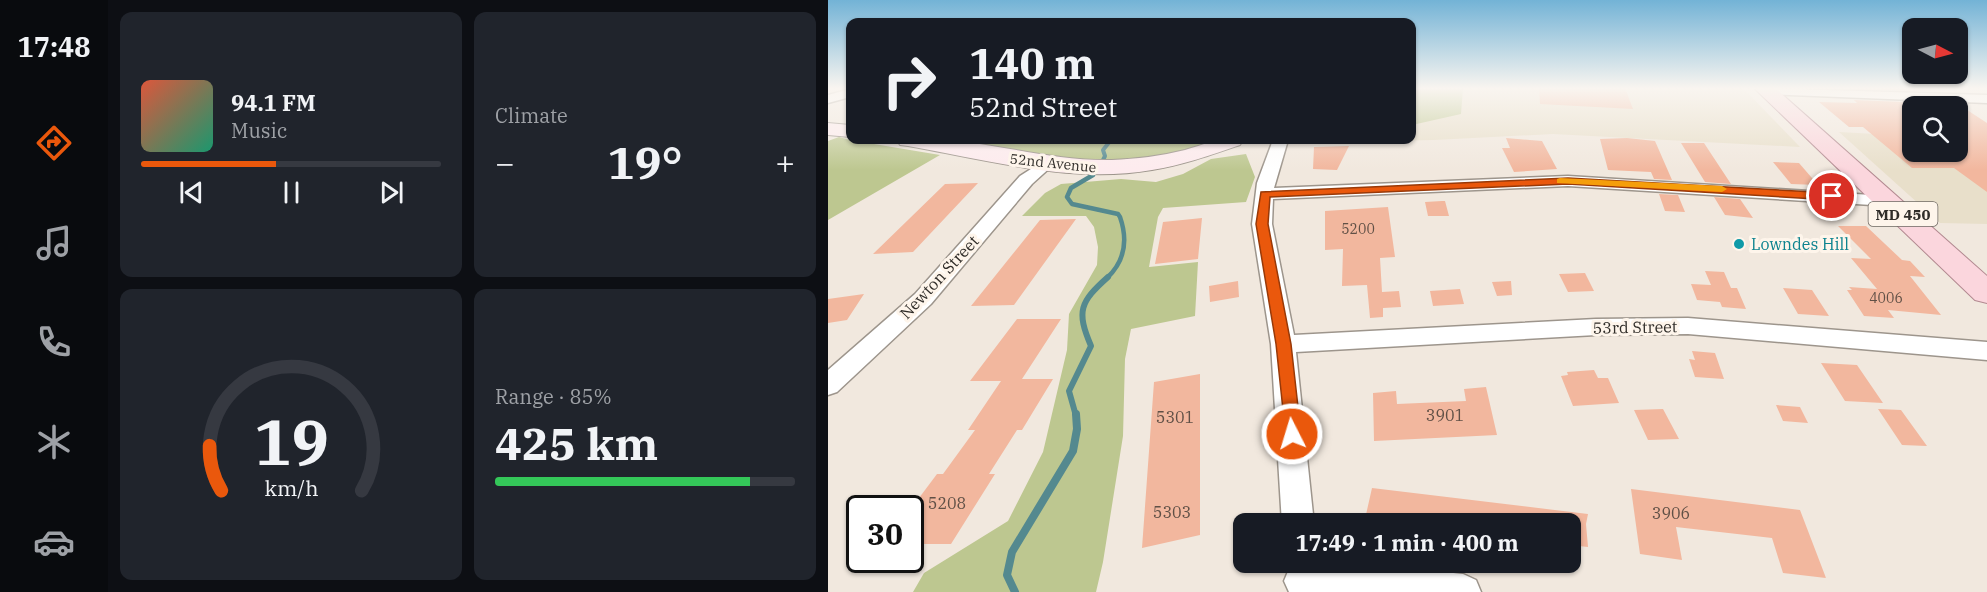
<!DOCTYPE html>
<html lang="en">
<head>
<meta charset="utf-8">
<style>
  :root { --surface:#171b24; --page:#20242c; --text:#f1f3f6; --muted:#9ea1a6; --line:#363941; --accent:#ea580c }
  body { margin:0; font-family:"IBM Plex Serif",serif; background:var(--page); color:var(--text); height:100vh; display:flex; flex-direction:column; font-size:22px; white-space:nowrap }
  * { box-sizing:border-box; margin:0 }
  p { font-size:20px; color:var(--muted) }
  .icon { flex:none; width:33px; height:33px; fill:none; stroke:currentColor; stroke-width:2; stroke-linecap:round; stroke-linejoin:round }
  .map { position:relative; flex:1; overflow:hidden }
  .side { display:flex; flex-direction:column; gap:12px; padding:12px; background:#0d0f14; width:720px }
  .side>* { flex:none }
  .guide { position:absolute; left:18px; top:18px; width:570px; height:126px; border-radius:12px; box-shadow:0 2px 4px #0004; background:#171b24; color:var(--text); overflow:hidden }
  .needle { width:39px; rotate:96deg }
  .buttons { position:absolute; left:1074px; top:18px; display:grid; gap:12px }
  .buttons a { display:grid; place-items:center; width:66px; height:66px; border-radius:12px; background:var(--surface); box-shadow:0 2px 4px #0004; font-size:30px }
  .speed { position:absolute; left:18px; top:495px; display:flex; gap:12px; font-size:30px; font-weight:700; text-align:center }
  .speed>* { display:grid; place-content:center; width:78px; height:78px; border-radius:50%; background:var(--surface); box-shadow:0 2px 4px #0004; line-height:1 }
  .speed .limit { border:3px solid #111; border-radius:9px; background:#fff; color:#111 }
  .pin { position:absolute; display:grid; place-items:center; width:51px; height:51px; color:#fff; margin:-26px; border:3px solid #fff; border-radius:50%; box-shadow:0 2px 6px #0007 }
  .me { position:absolute; width:66px; margin:-33px; rotate:355deg; stroke-linejoin:round; filter:drop-shadow(0 0 4px #0008) }
  .turn { display:flex; align-items:center; gap:21px; height:126px; padding:0 24px; font-size:27px }
  .turn .icon { width:78px; height:78px; stroke-width:2.5 }
  .turn b { display:block; font-size:42px; line-height:51px }
  .big { font-size:45px; font-weight:700; line-height:1.1 }
  .side .widget { flex:1; display:flex; flex-direction:column; justify-content:center; gap:9px; min-width:0; padding:0 21px; border-radius:12px; background:var(--page) }
  .side .dial { align-items:center; gap:0 }
  .dial svg { height:156px; overflow:visible; fill:none; stroke:var(--line); stroke-width:7; stroke-linecap:round; text-anchor:middle }
  .dial text { fill:var(--text); stroke:none }
  .song { display:flex; align-items:center; gap:18px }
  .cover { width:72px; height:72px; border-radius:9px; background:linear-gradient(135deg,hsl(10 70% 55%),hsl(160 70% 35%)) }
  .played { height:6px; border-radius:3px; background:linear-gradient(90deg,var(--accent) 45%,var(--line) 45%) }
  .keys { display:flex; justify-content:space-around; direction:ltr }
  .heat { display:flex; justify-content:space-between; align-items:center; font-size:33px; direction:ltr }
  .charge { height:9px; border-radius:4px; background:linear-gradient(90deg,#34c759 85%,var(--line) 0) }
  .side .tiles { flex:1; display:grid; gap:12px; grid-template-columns:repeat(2,1fr) }
  .trip { position:absolute; left:405px; top:513px; width:348px; height:60px; border-radius:12px; background:var(--surface); box-shadow:0 2px 4px #0004; font-weight:700; line-height:60px; text-align:center }
  main { display:flex; flex:1; min-height:0 }
  .dock { display:flex; flex-direction:column; width:108px; justify-content:space-around; align-items:center; background:#090b0e; color:var(--muted) }
  .dock .icon { width:42px; height:42px }
  .dock .active { color:var(--accent) }
  .dock b { font-size:27px; color:var(--text) }
  .map>svg:first-child { display:block }
  .education { fill:#e8dfca }
  .green { fill:#bdc790 }
  .lines { fill:none; stroke-linecap:round; stroke-linejoin:round }
  .stream-far3 { stroke:#54898f; stroke-width:4 }
  .stream-far2 { stroke:#54898f; stroke-width:4.5 }
  .stream-far1 { stroke:#54898f; stroke-width:6 }
  .stream { stroke:#54898f; stroke-width:8 }
  .building { fill:#f2b79e }
  .street-casing { stroke:#9d958c; stroke-width:3 }
  .secondary-casing { stroke:#9d958c; stroke-width:2 }
  .primary-casing { stroke:#b28990; stroke-width:2 }
  .street { fill:#fff; fill-rule:evenodd }
  .secondary { fill:#fdebee; fill-rule:evenodd }
  .primary { fill:#fbd6dd; fill-rule:evenodd }
  .route { fill:#ea580c; stroke:#983908; stroke-width:1.5 }
  .slow { fill:#f59e0b }
  .culture-dot { fill:#0f9aa8; stroke:#fef5eb; stroke-width:2 }
  .labels { text-anchor:middle; dominant-baseline:central; stroke-width:6; stroke-linejoin:round; paint-order:stroke }
  .far-street-label { font-size:14px; fill:#302d29; stroke:#fef5eb }
  .number-label { font-size:14px; fill:#605046 }
  .shield { fill:#fef5eb; stroke:#6e6963; stroke-width:1.5 }
  .shield-label { font-size:15px; font-weight:bold; fill:#302d29 }
  .culture-label { font-size:16px; fill:#0d838f; stroke:#fef5eb; text-anchor:start }
  .street-label { font-size:16px; fill:#302d29; stroke:#fef5eb }
  .near-number-label { font-size:16px; fill:#605046 }
</style>
</head>
<body>
<main>
<nav class="dock">
<b>17:48</b>
<svg class="icon active" aria-label="directions" viewBox="0 0 24 24"><path d="M12 3l9 9-9 9-9-9zM9 14v-3h6M13 9l2 2-2 2"/></svg>
<svg class="icon" aria-label="music" viewBox="0 0 24 24"><path d="M9 18V5l10-2v13"/><circle cx="6" cy="18" r="3"/><circle cx="16" cy="16" r="3"/></svg>
<svg class="icon" aria-label="phone" viewBox="0 0 24 24"><path d="M5 4h4l2 5-3 2q2 4 5 5l2-3 5 2v4C11 20 4 13 5 4z"/></svg>
<svg class="icon" aria-label="climate" viewBox="0 0 24 24"><path d="M12 3v18M4 7l16 10M4 17L20 7"/></svg>
<svg class="icon" aria-label="car" viewBox="0 0 24 24"><path d="M5 17H2v-5l4-1 3-4h7l3 4 3 1v5h-3M9 17h6M6 11h13"/><circle cx="7" cy="17" r="2"/><circle cx="17" cy="17" r="2"/></svg>
</nav>
<section class="side">
<div class="tiles">
<div class="widget">
<div class="song"><i class="cover"></i><div><b>94.1 FM</b><p>Music</p></div></div>
<div class="played"></div>
<div class="keys"><svg class="icon" aria-label="previous" viewBox="0 0 24 24"><path d="M18 5L8 12l10 7zM5 5v14"/></svg><svg class="icon" aria-label="pause" viewBox="0 0 24 24"><path d="M8 5v14M16 5v14"/></svg><svg class="icon" aria-label="next" viewBox="0 0 24 24"><path d="M6 5l10 7-10 7zM19 5v14"/></svg></div>
</div>
<div class="widget"><p>Climate</p>
<div class="heat"><a>−</a><b class="big">19°</b><a>+</a></div>
</div>
<div class="widget dial"><svg viewBox="0 0 100 80">
<path d="M14 69A42 42 0 1 1 86 69"/>
<path d="M14 69A42 42 0 0 1 8 46" stroke="#ea580c"/>
<text x="50" y="56" font-size="32" font-weight="700">19</text>
<text x="50" y="72" font-size="11">km/h</text>
</svg></div>
<div class="widget"><p>Range · 85%</p><b class="big">425 km</b><div class="charge"></div></div>
</div>
</section>
<div class="map">
<svg width="1159" height="592" viewBox="0 0 1159 592">
  <rect width="100%" height="100%" fill="#f1e8de"/>
  <!-- education -->
  <path class="education" d="M584,88H915L972,147L725,134L606,140L461,143L463,140H584Z
    M1011,132L1084,136V152H1130V138L1159,139V224L1112,223Z"/>
  <!-- green -->
  <path class="green" d="M584,88H635L633,114L584,125Z
    M11,137L22,140L112,155L0,220V141Z
    M126,140H389L352,153L316,160L262,164Z
    M418,154L427,177L418,202L335,208L330,217L321,267L370,262L367,316L303,329L297,359L295,436L275,562L268,592H85L96,573L180,521L215,452L239,350L241,314L269,265L270,247L266,227L258,216H194L217,193L233,184L293,179L328,182L355,174L383,159Z"/>
  <g class="lines">
    <!-- stream-far3 -->
    <path class="stream-far3" d="M273,164L277,156L275,150L283,140"/>
    <!-- stream-far2 -->
    <path class="stream-far2" d="M265,175L243,188L239,197L244,204L290,214L292,217C300,240 297,261 279,278"/>
    <!-- stream-far1 -->
    <path class="stream-far1" d="M248,416L241,391L263,346C248,311 252,302 280,277"/>
    <!-- stream -->
    <path class="stream" d="M187,592L179,575L184,552L245,451L249,429L248,414"/>
  </g>
  <!-- building -->
  <path class="building" d="M711,88H797L805,109L712,104Z
    M1024,88H1099L1104,91L1024,89Z
    M1026,100L1123,104L1127,106H1084V152H1130V104L1159,123V192L1126,168H1084L1035,127H1021L991,102L1029,103Z
    M678,138L714,141L729,169L686,172L674,148H682Z
    M799,138L827,141L844,180L826,179L823,172L780,170L772,139Z
    M853,143H876L903,184L877,182Z
    M521,146L509,170L485,169L486,147Z
    M945,162L971,163L990,185L963,184Z
    M150,183L85,252L45,254L117,184Z
    M831,194L850,195L857,212L837,211Z
    M886,197L912,199L925,218L897,215Z
    M614,201H617L621,216H600L597,202Z
    M560,207L567,257L552,258L554,292L571,291L573,307L555,308V317L542,318L539,285L514,286L515,249L497,250V211Z
    M374,218L370,259L327,264L335,222Z
    M248,219L186,305L143,306L212,220Z
    M1010,226H1038L1074,260L1082,261L1097,277L1082,276L1113,315L1060,310L1066,318L1036,316L1019,290H1024L1021,287L1049,289L1023,258L1043,259Z
    M877,271L896,272L903,288H909L918,309L894,307L892,302L869,300L863,284L883,285Z
    M757,273L766,291L740,292L731,274Z
    M410,281L411,297L382,302L381,286Z
    M683,281L684,295L669,296L664,282Z
    M955,288L984,290L1001,316L970,314Z
    M632,289L636,304L605,306L602,291Z
    M36,294L19,320L0,323V299Z
    M189,319H233L194,379H225L194,430H189L161,474H167L123,544H82V510L109,474H115L147,430H140L173,381H142Z
    M864,351L887,353L896,379L867,377L861,359L867,360Z
    M993,363L1029,365L1055,403L1017,401Z
    M766,370L770,378H780L791,403L745,406L733,376L740,375L739,372Z
    M372,374V535L314,548L326,382Z
    M658,387L669,435L546,441L545,393L568,391L569,404L638,401L636,389Z
    M948,405L972,407L980,423L955,421Z
    M835,409L851,439L820,440L806,410Z
    M1050,409L1073,410L1099,446L1074,445Z
    M544,488L760,514L758,524L760,547L742,545V524H573L537,519Z
    M803,489L972,510L998,578L955,573L944,538L848,527L854,560L812,554Z"/>
  <g class="lines">
    <!-- street casing -->
    <g class="street-casing">
      <path id="street" d="M934,88L1159,95V103L939,94L934,93Z
        M22,89V97L0,103V95Z
        M445,140H460L446,188L740,176L1060,196L1069,201L1060,206L740,186L445,199L444,224L466,335L768,319L860,318L1159,342V360L860,334L768,335L468,352L486,524H454L443,344L424,224L429,183Z
        M217,160L225,165L204,184L103,304L9,392L0,395V370L87,294L192,176Z
        M474,564L548,565L635,574L648,580L653,592H461L456,581L461,569Z"/>
    </g>
    <!-- secondary casing -->
    <g class="secondary-casing">
      <path id="secondary" d="M0,123L22,125V137L0,135Z
        M69,140C137,132 212,162 284,160C308,159 333,156 357,150C378,144 393,137 415,140L412,145C383,155 355,165 324,170C244,184 159,160 80,146L72,145Z"/>
    </g>
    <!-- primary casing -->
    <g class="primary-casing">
      <path id="primary" d="M926,88H947L1159,276V303L1147,300Z"/>
    </g>
    <!-- street -->
    <use href="#street" class="street"/>
    <!-- secondary -->
    <use href="#secondary" class="secondary"/>
    <!-- primary -->
    <use href="#primary" class="primary"/>
  </g>
  <!-- sky -->
  <linearGradient id="sky" x2="0" y2="1"><stop stop-color="#73b3d6"/><stop offset="0.52" stop-color="#f9f5f0"/><stop offset="1" stop-color="#f9f5f0" stop-opacity="0"/></linearGradient>
  <rect width="1159" height="170" fill="url(#sky)"/>
  <!-- route -->
  <path class="route" d="M740,178L1004,193L1009,196L1004,200L740,184L442,197L440,224L463,344L473,434L470,438H458L448,344L428,224L433,192Z"/>
  <!-- slow -->
  <path class="slow" d="M732,178L894,186L899,189L894,192L729,183V179Z"/>
  <!-- markers -->
  <circle class="culture-dot" cx="911" cy="244" r="6"/>
  <g class="labels">
    <!-- far-street labels -->
    <g class="far-street-label">
      <text transform="translate(225 163) rotate(6)">52nd Avenue</text>
    </g>
    <!-- number labels -->
    <g class="number-label">
      <text x="530" y="229">5200</text>
      <text x="1058" y="298">4006</text>
    </g>
    <!-- shield labels -->
    <rect class="shield" x="1040.5" y="202" width="69" height="24" rx="4.5"/>
    <g class="shield-label">
      <text x="1075" y="214">MD 450</text>
    </g>
    <!-- culture labels -->
    <g class="culture-label">
      <text x="923" y="244">Lowndes Hill</text>
    </g>
    <!-- street labels -->
    <g class="street-label">
      <text transform="translate(111 277) rotate(-47)">Newton Street</text>
      <text transform="translate(807 327) rotate(-1)">53rd Street</text>
    </g>
    <!-- near-number labels -->
    <g class="near-number-label">
      <text x="617" y="415">3901</text>
      <text x="347" y="417">5301</text>
      <text x="119" y="503">5208</text>
      <text x="344" y="512">5303</text>
      <text x="843" y="513">3906</text>
    </g>
  </g>
</svg>
<div class="buttons">
<a><svg class="needle" viewBox="-14 -14 28 28"><path d="M0-13l5 13h-10z" fill="#e53935"/><path d="M0 13l5-13h-10z" fill="#9ea1a6"/></svg></a>
<a><svg class="icon" aria-label="search" viewBox="0 0 24 24"><circle cx="10" cy="10" r="6"/><path d="M15 15l6 6"/></svg></a>
</div>
<div class="speed"><div class="limit">30</div></div>
<div class="pin" style="left:1004px;top:196px;background:#d93025"><svg class="icon" aria-label="arrive" viewBox="0 0 24 24"><path d="M6 21V4h12l-3 4 3 4H6"/></svg></div>
<svg class="me" style="left:464px;top:434px" viewBox="-20 -20 40 40"><circle r="17" fill="#ea580c" stroke="#fff" stroke-width="3"/><path d="M0-11L8 9 0 5-8 9z" fill="#fff"/></svg>
<div class="trip">17:49 · 1 min · 400 m</div>
<div class="guide">
<div class="turn"><svg class="icon" aria-label="right" viewBox="0 0 24 24"><path d="M7 20v-9h11M14 6l5 5-5 5"/></svg><div><b>140 m</b>52nd Street</div></div>
</div>
</div>
</main>
</body>
</html>
